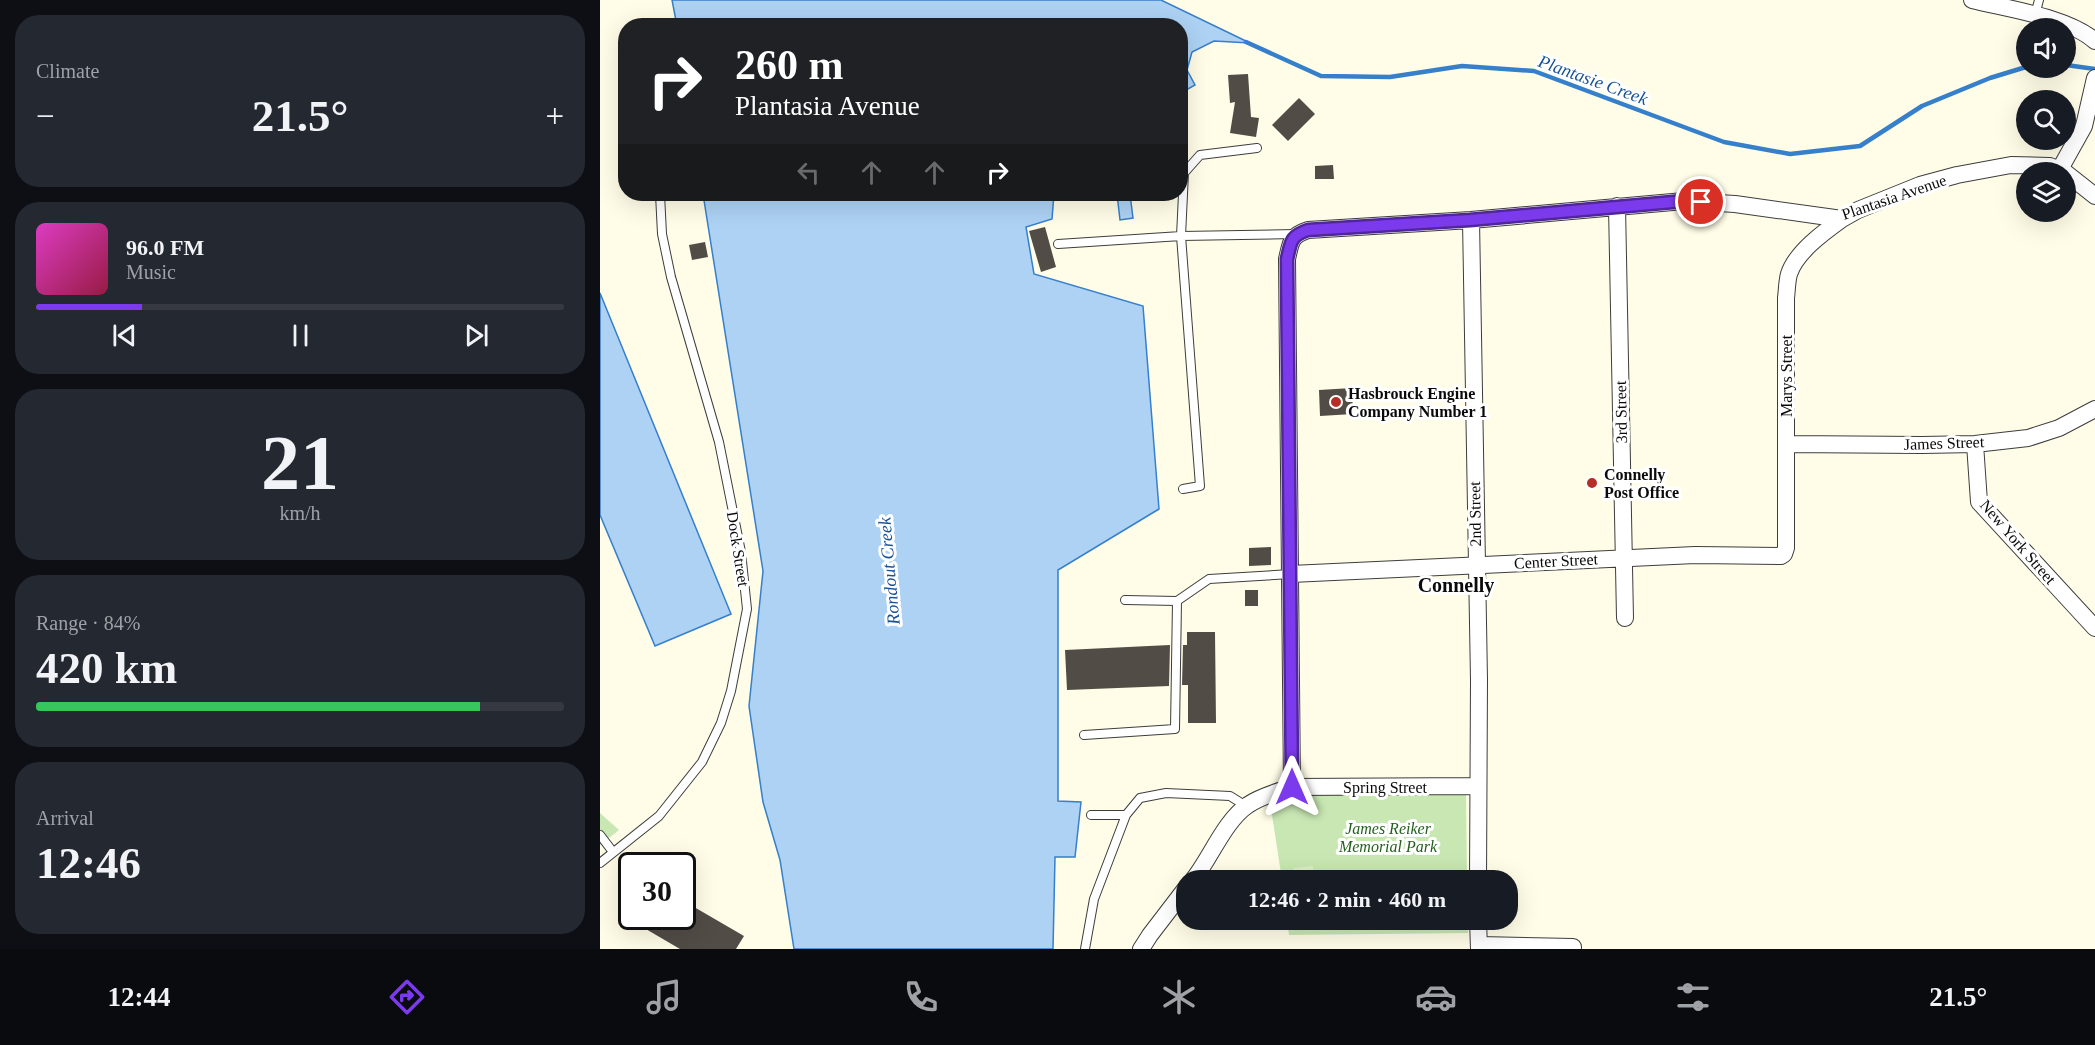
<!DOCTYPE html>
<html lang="en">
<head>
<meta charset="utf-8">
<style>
  :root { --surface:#171b24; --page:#242831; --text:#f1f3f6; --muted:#9ea1a6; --line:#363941; --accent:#7c3aed }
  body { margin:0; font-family:Georgia,serif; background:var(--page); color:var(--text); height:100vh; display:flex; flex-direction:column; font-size:22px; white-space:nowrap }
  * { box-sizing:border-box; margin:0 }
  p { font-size:20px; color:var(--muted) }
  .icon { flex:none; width:33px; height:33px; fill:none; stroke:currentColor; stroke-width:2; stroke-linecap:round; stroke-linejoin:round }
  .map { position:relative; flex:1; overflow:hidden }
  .panel { display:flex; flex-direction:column; gap:15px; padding:15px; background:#0d0f14; width:600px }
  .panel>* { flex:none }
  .hud { position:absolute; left:18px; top:18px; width:570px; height:183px; border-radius:24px; box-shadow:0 6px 24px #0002; background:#202124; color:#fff; overflow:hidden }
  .fabs { position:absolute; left:1416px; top:18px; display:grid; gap:12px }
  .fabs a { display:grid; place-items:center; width:60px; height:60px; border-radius:50%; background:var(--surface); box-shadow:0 6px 24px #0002; font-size:30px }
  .speed { position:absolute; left:18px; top:852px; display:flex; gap:12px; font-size:30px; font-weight:700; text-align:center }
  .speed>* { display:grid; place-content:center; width:78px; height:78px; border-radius:50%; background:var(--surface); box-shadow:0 6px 24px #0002; line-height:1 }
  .speed .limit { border:3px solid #111; border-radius:9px; background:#fff; color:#111 }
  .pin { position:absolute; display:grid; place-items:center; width:51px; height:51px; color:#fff; margin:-26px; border:3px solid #fff; border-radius:50%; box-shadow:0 2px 6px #0007 }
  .me { position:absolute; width:66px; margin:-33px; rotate:0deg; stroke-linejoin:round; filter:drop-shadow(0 0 4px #0008) }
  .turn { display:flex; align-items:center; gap:21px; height:126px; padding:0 18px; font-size:27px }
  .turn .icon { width:78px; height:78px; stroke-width:2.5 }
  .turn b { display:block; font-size:42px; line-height:51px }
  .lanes { display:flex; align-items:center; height:57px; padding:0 18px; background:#0003; justify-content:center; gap:30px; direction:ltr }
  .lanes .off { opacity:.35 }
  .big { font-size:45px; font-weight:700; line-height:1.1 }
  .panel .tile { flex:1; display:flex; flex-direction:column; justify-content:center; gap:9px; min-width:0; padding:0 21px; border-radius:24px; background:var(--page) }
  .panel .dial { align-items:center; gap:0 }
  .dial b { font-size:78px; line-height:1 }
  .song { display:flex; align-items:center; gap:18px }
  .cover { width:72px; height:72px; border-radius:9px; background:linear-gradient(135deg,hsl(310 70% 55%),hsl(340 70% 35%)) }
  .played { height:6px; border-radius:3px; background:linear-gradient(90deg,var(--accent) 20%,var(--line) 20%) }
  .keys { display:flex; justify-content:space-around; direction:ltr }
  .heat { display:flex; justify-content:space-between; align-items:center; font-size:33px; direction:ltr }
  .charge { height:9px; border-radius:4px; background:linear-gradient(90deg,#34c759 84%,var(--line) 0) }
  .trip { position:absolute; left:576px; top:870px; width:342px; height:60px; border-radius:24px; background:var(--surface); box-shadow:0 6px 24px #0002; font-weight:700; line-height:60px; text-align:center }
  .tab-bar { display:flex; height:96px; justify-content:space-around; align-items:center; background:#090b0e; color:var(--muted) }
  .tab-bar .icon { width:42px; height:42px }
  .tab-bar .active { color:var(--accent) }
  .tab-bar b { font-size:27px; color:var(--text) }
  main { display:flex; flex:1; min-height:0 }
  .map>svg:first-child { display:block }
  .green { fill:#c8e7b3 }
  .pitch { fill:#dbeec4 }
  .water { fill:#add2f4; stroke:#367fca; stroke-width:1.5 }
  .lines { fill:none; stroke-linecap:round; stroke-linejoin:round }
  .stream { stroke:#367fca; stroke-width:4.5 }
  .building { fill:#524c47 }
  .service-casing { stroke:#3d3d3d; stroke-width:10 }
  .minor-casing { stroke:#3d3d3d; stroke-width:18 }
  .service { stroke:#fff; stroke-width:8 }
  .minor { stroke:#fff; stroke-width:16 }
  .route-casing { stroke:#51269a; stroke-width:15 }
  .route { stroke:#7c3aed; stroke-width:10 }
  .poi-dot { fill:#b52f26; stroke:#fff; stroke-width:2 }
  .labels { text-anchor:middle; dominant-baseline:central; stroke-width:6; stroke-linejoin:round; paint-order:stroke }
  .street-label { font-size:16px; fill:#0a0a0a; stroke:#fff }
  .poi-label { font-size:16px; font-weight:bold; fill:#0a0a0a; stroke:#fff; text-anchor:start }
  .park-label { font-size:16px; font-style:italic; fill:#235f1d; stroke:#fff }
  .water-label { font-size:18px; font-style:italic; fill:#175197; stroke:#fff }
  .quarter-label { font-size:20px; font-weight:bold; fill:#0a0a0a; stroke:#fff }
</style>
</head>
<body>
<main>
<section class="panel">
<div class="tile"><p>Climate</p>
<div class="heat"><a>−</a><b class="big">21.5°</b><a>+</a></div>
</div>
<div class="tile">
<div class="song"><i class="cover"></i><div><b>96.0 FM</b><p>Music</p></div></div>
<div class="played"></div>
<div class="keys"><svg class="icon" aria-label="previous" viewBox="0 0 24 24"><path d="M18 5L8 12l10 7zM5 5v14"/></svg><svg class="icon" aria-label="pause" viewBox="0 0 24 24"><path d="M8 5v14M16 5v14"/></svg><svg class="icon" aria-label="next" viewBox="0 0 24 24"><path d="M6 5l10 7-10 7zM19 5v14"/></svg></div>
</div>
<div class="tile dial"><b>21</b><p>km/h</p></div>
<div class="tile"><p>Range · 84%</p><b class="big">420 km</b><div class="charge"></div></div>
<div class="tile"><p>Arrival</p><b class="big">12:46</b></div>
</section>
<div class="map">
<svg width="1495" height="949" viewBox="0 0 1495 949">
  <rect width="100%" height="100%" fill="#fffde7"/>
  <!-- green -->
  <path class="green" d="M697,792L866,794L867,880H682L670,802Z
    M0,813L19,830L0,845Z
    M687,920H868V933L689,935Z"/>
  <!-- pitch -->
  <path class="pitch" d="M713,866L714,880H694V868Z"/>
  <!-- water -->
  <path class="water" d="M72,0H561L650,43L614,41L592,52L587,70L595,85L581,93L580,26H77Z
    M103,194H454L452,219L426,227L434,274L543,306L559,509L458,570V801L481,802L475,857H455L453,949H194L180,860L163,802L149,706L163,571Z
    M530,194L533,218L520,220L517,194Z
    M0,293L131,614L55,646L0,515Z"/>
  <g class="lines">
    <!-- stream -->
    <path class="stream" d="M646,42L721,76L790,77L862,66L934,71L1124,142L1190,154L1260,146L1322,106L1390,78L1426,67
      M1466,65L1495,69"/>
  </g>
  <!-- building -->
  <path class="building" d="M648,74L651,117L659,118L656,137L630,133L635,102L630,103L628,75Z
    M699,98L715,114L688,141L672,125Z
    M733,165L734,179H715V166Z
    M445,227L456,267L441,272L429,231Z
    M105,242L108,257L92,260L89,245Z
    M752,388L753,414L720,416L719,390Z
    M671,547V565L649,566V548Z
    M645,590H658V606H645Z
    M587,632H615L616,723H588V685H582L583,645H587Z
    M570,645L569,686L467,690L465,650Z
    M82,900L144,936L136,949H80L39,925L44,916H82Z"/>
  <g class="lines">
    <!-- service casing -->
    <g class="service-casing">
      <path id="service" d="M1435,15L1439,0
        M458,244L581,236L584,173L600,155L657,148
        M583,489L600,486L581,236L696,234
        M525,600L577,601L609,579L691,574
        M484,735L575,729L577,601
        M491,815H526
        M0,835L13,852
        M0,863L59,816L102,762L121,723L131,691L147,609L141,552L119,442L71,277L62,234L60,194
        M485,949L494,899L526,815L540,798L566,793L630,796L646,806"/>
    </g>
    <!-- minor casing -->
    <g class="minor-casing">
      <path id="minor" d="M1372,0C1408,9 1468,17 1495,41
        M1460,169L1484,126L1495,78
        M1466,173L1495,196
        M1017,206L1025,618
        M871,220L879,680L878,880
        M1186,444L1322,445L1375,444L1428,438L1459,428L1495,409
        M1375,444L1379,502L1495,628
        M691,574L1095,555L1181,556L1184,554L1186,548V298C1187,290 1187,281 1189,274C1196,252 1224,232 1242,219
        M692,787L687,259C691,242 690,236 708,230L871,220L1084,201L1135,204L1242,219L1258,210L1320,185L1357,175L1411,165L1450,166L1465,172
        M593,880C610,859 625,820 648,805C661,796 677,792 692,787L878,786
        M878,920L879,949
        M879,945L973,947
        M541,949L550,935L586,888"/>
    </g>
    <!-- service -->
    <use href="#service" class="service"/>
    <!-- minor -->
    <use href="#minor" class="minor"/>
  </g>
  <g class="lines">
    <!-- route casing -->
    <g class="route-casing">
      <path id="route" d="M692,787L687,259C691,242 690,236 708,230L870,220L1084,201L1101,202"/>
    </g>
    <!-- route -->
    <use href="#route" class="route"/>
  </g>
  <!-- markers -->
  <g class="poi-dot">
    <circle cx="736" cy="402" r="6"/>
    <circle cx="992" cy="483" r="6"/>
  </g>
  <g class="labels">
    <!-- street labels -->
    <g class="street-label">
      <text transform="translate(1294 197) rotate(-19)">Plantasia Avenue</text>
      <text transform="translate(1186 376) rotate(-90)">Marys Street</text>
      <text transform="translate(1021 412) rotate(-91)">3rd Street</text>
      <text transform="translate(1344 443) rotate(-2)">James Street</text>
      <text transform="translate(875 514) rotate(-91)">2nd Street</text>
      <text transform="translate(1418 542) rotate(49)">New York Street</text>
      <text transform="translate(138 549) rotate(81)">Dock Street</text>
      <text transform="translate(956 561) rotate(-3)">Center Street</text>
      <text x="785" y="787">Spring Street</text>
    </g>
    <!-- poi labels -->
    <g class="poi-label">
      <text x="748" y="393">Hasbrouck Engine<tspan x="748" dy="18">Company Number 1</tspan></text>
      <text x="1004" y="474">Connelly<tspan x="1004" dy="18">Post Office</tspan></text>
    </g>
    <!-- park labels -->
    <g class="park-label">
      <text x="788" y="828">James Reiker<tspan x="788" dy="18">Memorial Park</tspan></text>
    </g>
    <!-- water labels -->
    <g class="water-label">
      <text transform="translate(993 80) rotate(20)">Plantasie Creek</text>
      <text transform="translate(289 571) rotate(-95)">Rondout Creek</text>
    </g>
    <!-- quarter labels -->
    <g class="quarter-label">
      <text x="856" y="585">Connelly</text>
    </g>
  </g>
</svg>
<div class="fabs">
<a><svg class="icon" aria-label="sound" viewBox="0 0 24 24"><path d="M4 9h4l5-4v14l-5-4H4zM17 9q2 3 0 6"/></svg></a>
<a><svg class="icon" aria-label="search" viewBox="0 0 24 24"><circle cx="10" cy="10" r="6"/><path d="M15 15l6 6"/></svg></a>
<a><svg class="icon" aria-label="layers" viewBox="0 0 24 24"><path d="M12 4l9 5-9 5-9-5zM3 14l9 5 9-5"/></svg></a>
</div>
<div class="speed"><div class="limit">30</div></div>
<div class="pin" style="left:1101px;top:202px;background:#d93025"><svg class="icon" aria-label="arrive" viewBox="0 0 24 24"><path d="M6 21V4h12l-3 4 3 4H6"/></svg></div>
<svg class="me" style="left:692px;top:787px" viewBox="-20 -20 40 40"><path d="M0-17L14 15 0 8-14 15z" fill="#7c3aed" stroke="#fff" stroke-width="4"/></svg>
<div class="trip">12:46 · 2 min · 460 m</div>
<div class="hud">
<div class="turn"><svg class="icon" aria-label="right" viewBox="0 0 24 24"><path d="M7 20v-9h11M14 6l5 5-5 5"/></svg><div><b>260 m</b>Plantasia Avenue</div></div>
<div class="lanes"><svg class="icon off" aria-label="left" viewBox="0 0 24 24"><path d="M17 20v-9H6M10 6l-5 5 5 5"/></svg><svg class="icon off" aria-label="ahead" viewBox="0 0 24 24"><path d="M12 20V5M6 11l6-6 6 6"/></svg><svg class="icon off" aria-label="ahead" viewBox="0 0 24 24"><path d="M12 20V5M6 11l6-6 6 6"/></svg><svg class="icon" aria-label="right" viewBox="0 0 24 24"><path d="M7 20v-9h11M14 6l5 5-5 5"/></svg></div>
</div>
</div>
</main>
<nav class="tab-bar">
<b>12:44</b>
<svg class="icon active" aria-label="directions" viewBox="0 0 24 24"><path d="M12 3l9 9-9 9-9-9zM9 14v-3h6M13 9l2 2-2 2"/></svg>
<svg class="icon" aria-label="music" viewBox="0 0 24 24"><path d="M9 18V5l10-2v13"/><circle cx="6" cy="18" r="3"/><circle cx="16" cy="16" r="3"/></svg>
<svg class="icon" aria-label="phone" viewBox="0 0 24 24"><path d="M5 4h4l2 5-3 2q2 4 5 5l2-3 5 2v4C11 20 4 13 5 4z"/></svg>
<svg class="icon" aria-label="climate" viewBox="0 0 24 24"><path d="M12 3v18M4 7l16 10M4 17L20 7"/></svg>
<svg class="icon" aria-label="car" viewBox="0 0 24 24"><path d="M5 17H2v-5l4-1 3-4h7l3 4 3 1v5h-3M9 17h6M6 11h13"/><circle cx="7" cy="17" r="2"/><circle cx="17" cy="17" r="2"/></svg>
<svg class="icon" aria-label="filters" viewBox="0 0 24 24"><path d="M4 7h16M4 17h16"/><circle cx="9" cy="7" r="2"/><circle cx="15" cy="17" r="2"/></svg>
<b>21.5°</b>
</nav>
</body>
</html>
